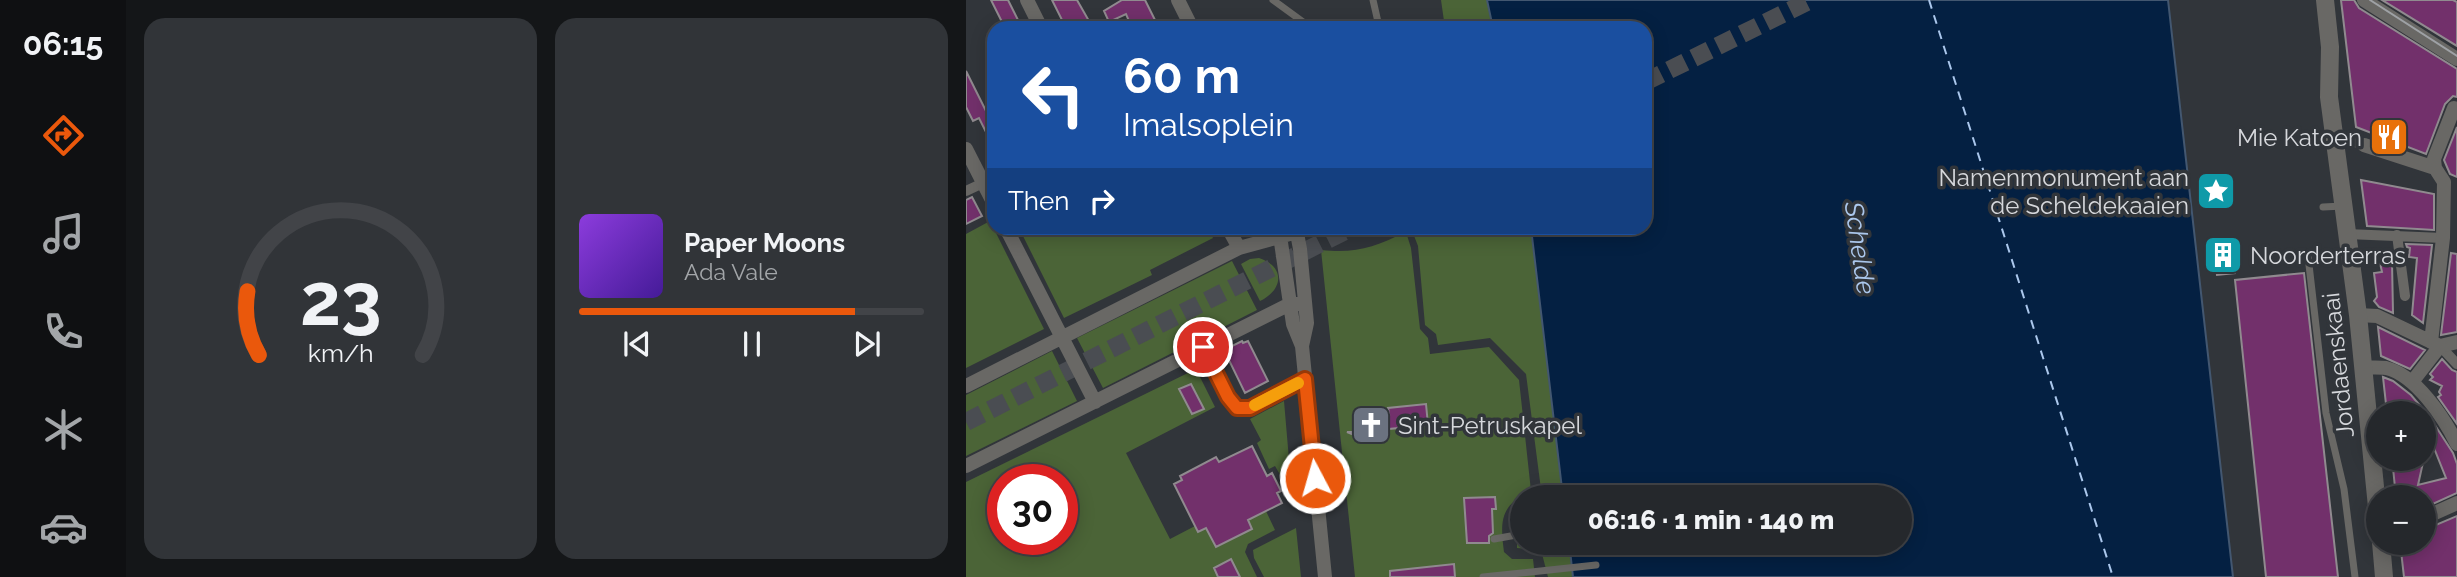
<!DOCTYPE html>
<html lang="en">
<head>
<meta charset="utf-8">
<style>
  :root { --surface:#25282c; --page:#313438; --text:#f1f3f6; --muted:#a3a6a9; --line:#424448; --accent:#ea580c }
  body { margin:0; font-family:Raleway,sans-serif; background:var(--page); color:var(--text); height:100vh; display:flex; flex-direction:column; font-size:26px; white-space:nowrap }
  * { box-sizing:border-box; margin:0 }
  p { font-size:23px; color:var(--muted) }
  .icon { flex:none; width:38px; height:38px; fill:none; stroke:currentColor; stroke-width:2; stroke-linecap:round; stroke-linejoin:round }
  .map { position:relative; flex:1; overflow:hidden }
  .side { display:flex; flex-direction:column; gap:18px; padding:18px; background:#141618; width:840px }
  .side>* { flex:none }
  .banner { position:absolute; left:21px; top:21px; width:665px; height:214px; border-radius:21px; box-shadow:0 4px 18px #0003,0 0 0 2px var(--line); background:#1a4fa0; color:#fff; overflow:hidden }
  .controls { position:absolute; left:1400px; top:401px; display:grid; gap:14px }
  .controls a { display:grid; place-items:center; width:70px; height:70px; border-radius:50%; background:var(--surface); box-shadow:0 4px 18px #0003,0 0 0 2px var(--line); font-size:35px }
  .speed { position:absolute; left:21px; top:464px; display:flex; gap:14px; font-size:35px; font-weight:700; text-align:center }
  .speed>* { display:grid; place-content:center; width:91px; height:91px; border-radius:50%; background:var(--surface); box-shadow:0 4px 18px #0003,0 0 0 2px var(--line); line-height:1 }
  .speed .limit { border:10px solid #d22; background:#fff; color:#111 }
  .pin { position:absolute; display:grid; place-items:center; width:60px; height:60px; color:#fff; margin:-30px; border:4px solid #fff; border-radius:50%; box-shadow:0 2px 7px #0007 }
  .me { position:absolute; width:77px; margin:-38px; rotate:354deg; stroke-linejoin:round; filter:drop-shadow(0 0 5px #0008) }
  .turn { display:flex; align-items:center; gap:24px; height:147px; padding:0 21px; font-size:32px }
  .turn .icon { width:91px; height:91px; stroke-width:2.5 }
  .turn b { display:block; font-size:49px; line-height:60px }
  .then { display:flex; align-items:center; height:66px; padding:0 21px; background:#0003; gap:14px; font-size:26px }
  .side .widget { flex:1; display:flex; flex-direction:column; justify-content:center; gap:10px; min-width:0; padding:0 24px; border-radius:21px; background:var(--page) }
  .side .dial { align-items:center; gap:0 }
  .dial svg { height:182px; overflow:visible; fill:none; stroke:var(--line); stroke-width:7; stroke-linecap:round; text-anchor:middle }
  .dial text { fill:var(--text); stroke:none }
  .song { display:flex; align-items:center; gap:21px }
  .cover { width:84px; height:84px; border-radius:10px; background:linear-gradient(135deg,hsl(270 70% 55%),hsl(260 70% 35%)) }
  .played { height:7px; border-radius:4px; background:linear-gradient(90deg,var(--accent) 80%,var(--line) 80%) }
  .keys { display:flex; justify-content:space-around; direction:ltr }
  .side .tiles { flex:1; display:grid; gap:18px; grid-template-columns:repeat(2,1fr) }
  .trip { position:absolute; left:544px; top:485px; width:402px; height:70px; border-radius:35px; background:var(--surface); box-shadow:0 4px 18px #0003,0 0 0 2px var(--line); font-weight:800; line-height:70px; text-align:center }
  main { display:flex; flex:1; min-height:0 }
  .menu { display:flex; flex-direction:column; width:126px; justify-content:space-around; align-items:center; background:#0f1012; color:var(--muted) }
  .menu .icon { width:49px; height:49px }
  .menu .current { color:var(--accent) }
  .menu b { font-size:32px; color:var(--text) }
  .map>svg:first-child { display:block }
  .green { fill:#4b6437; fill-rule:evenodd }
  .water { fill:#042042; stroke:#435770; stroke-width:2 }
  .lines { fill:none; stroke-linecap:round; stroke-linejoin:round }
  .ferry { stroke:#abc7ec; stroke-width:2; stroke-dasharray:9 7; stroke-linecap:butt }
  .building { fill:#72306b; stroke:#908a8f; stroke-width:2 }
  .secondary-tunnel { stroke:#4a4d52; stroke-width:18; stroke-dasharray:18 9; stroke-linecap:butt }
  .service { stroke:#696865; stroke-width:7 }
  .pedestrian { stroke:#696865; stroke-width:10 }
  .minor { stroke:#696865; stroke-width:14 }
  .tertiary { stroke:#696865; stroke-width:18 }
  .tram { stroke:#9ea1a5; stroke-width:2 }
  .route-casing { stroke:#983908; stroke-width:18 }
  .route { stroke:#ea580c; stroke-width:12 }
  .slow { stroke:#f59e0b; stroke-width:12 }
  .labels { text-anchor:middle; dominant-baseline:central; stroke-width:7; stroke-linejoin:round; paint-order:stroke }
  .poi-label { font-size:24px; fill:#d6d8dc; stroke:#31353a; text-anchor:end }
  .street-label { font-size:24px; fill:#d6d8dc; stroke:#31353a }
  .water-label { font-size:26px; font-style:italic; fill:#abc7ec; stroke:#31353a }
</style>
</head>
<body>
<main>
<nav class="menu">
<b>06:15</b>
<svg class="icon current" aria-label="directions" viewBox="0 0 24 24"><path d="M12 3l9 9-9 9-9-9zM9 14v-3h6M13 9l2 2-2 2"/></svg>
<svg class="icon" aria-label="music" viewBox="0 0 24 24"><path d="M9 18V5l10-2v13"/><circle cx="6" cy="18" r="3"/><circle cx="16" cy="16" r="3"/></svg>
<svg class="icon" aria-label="phone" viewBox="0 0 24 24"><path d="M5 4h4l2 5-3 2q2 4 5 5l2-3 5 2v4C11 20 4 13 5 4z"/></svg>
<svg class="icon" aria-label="climate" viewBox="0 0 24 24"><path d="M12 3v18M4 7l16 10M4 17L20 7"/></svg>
<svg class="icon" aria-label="car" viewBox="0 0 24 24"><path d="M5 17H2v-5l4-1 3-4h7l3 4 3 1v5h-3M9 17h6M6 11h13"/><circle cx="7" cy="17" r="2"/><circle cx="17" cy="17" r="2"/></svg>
</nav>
<section class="side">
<div class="tiles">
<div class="widget dial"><svg viewBox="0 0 100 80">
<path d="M14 69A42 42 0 1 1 86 69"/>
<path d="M14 69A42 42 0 0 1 9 41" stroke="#ea580c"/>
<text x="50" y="56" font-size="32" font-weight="700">23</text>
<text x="50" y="72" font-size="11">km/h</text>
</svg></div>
<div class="widget">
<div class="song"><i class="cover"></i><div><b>Paper Moons</b><p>Ada Vale</p></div></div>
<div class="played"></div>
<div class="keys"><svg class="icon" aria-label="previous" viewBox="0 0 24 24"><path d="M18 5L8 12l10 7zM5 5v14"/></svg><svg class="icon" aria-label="pause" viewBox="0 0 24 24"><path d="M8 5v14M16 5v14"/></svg><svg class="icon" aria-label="next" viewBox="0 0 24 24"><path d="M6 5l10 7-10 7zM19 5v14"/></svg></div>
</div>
</div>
</section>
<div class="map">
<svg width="1491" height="577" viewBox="0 0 1491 577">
  <rect width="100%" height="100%" fill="#31353a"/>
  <!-- green -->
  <path class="green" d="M475,0H521L527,28H479Z
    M24,221L78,329L0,368V234Z
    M64,228H242L247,238L184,270L186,275L98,318L55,232Z
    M445,228H565L597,497H576L560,374L524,338L472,345L470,334L459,325L452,246Z
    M440,232L445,248L454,329L462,338L464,354L523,347L553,380L565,491C534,505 534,521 538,552L546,559H567L569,577H389L355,250C390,254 408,247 440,232Z
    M293,258C320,267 317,290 294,301L275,264L284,259Z
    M266,261L291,310L137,388L111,338Z
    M86,351L111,401L0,456V395Z
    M230,369L249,407L160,453L204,539L229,526L232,532L240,528L250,547L286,529L282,520L300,511L309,530L282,544L279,552L291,577H0V482ZM37,480H96V539H37Z
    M318,401L325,483L320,485L309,466L303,469L291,443L295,440L284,419Z
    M556,513V542L595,543L604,550L607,577H582L575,550L551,548V525Z
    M330,528L335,577H298L288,558L287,550Z"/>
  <!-- water -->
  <path class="water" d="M521,0H1202L1267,577H607L604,550L595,543L934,542V497H597L565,228H679V28H527Z"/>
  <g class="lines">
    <!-- ferry -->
    <path class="ferry" d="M963,0L1147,577"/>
  </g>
  <!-- building -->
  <path class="building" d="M25,0H42L56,28H39Z
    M86,0H111L127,28H100Z
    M156,0H179L193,28H166L160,14L143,22L138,11Z
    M1375,0H1388L1393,8L1491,69V97L1487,96L1479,104L1460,154L1390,127Z
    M1416,0H1487L1491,2V46Z
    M0,71L28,127V148L13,118L7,121L0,107Z
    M1491,127V177L1484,174L1478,160Z
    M1395,180L1468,194V230L1401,226Z
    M6,197L16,216L0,224V200Z
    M1262,237L1266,239L1269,273L1251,275L1246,239Z
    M1440,244L1466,245L1457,323L1446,315L1451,258L1443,257L1444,248L1441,247Z
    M1485,253L1491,254V332L1475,335Z
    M1417,258H1422L1426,262L1427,313L1413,307L1408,301L1411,297L1408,273L1416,272L1414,263Z
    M1338,273L1372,577H1300L1269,280Z
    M1412,327L1459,350L1444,369L1415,356Z
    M276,341L277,343L282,341L302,381L279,393L259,352L263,350L262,348Z
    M1476,359L1486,370L1491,372V424L1472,397L1475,395L1473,392L1476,386L1464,380L1467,377L1464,374Z
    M1417,377L1427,381L1445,395L1463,416L1487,453L1491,464V493L1458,508V497H1430L1426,458H1458L1452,485L1480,478L1458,423V413H1421Z
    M225,384L238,409L226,414L213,389Z
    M460,404L462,425L413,430L411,432H415L403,441L381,432H404L396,424L405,409L423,414L422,408Z
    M286,446L301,476L306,473L315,491L311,493L316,503L282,520L286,529L250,547L240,528L232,532L208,484L216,480L214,476L250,457L253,462Z
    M529,497L530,509H526L527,533L523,536V543H501L498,498Z
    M1491,516V577H1438L1434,542H1458V530Z
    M265,559L274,577H252L248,568Z
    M488,564L489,577H424V571Z"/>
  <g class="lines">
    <!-- secondary-tunnel -->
    <path class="secondary-tunnel" d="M679,82L845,0
      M0,422L385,228"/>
    <!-- service -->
    <path class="service" d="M307,0L344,27L412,22L407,0
      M1357,207L1377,206
      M1342,256L1360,413L1378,489L1389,577
      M528,539L556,534
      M517,577L630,565"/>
    <!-- pedestrian -->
    <path class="pedestrian" d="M1368,136L1398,145
      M0,191L17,183
      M1381,234L1477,238
      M1431,235L1439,296
      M1474,346L1491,364"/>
    <!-- minor -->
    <path class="minor" d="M61,0L75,28
      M212,0L226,28
      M1398,0L1491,59
      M1398,145L1469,168
      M0,149L28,204
      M1478,182L1469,168L1468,159L1488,108
      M40,228L129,402
      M262,228L273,248
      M330,228L334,249L341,323L336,346L359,577
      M313,229L327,324L336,346
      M1392,315L1411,316L1474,346
      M1465,342L1477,238L1478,182
      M1474,346L1491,342
      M237,347L262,397L271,408L284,407L339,379
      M1398,367C1405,368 1413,367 1420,368C1450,375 1478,418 1491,444
      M1446,382L1474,346
      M0,386L273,248L331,232
      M0,466L324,304H339
      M1458,518L1491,503"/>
    <!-- tertiary -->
    <path class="tertiary" d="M1359,0L1364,47L1363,97L1392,315L1412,517
      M1415,542L1418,577"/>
    <!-- tram -->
    <path class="tram" d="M1404,0L1491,56"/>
  </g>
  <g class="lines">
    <!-- route casing -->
    <g class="route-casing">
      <path id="route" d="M237,347L262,397L271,408H284L339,379L349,478"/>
    </g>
    <!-- route -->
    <use href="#route" class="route"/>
    <!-- slow -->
    <path class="slow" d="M289,405L332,383"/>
  </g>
  <!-- icons -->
  <defs>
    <g id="restaurant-square" transform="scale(2.0125)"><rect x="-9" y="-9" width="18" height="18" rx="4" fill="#e8710a" stroke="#31353a"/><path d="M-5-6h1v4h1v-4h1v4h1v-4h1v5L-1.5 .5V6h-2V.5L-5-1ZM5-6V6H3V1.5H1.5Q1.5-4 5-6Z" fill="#fff"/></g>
    <g id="sight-square" transform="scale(2.0125)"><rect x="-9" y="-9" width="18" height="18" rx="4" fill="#0f9aa8" stroke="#31353a"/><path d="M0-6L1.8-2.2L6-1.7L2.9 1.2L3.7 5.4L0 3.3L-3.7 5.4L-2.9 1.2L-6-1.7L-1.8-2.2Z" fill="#fff"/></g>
    <g id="building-square" transform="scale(2.0125)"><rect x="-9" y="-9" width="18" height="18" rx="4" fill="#0f9aa8" stroke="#31353a"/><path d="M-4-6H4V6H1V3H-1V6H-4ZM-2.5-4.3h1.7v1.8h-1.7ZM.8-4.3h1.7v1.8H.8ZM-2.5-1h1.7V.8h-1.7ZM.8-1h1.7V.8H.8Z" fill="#fff"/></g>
    <g id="church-square" transform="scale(2.0125)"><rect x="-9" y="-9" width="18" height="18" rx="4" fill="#6b7280" stroke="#31353a"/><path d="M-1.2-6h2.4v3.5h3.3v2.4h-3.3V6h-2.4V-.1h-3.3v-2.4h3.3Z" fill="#fff"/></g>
  </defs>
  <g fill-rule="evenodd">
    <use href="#restaurant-square" x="1423" y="137"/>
    <use href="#sight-square" x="1250" y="191"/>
    <use href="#building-square" x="1257" y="255"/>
    <use href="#church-square" x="405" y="425"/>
  </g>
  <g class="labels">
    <!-- poi labels -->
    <g class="poi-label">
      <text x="1396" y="137">Mie Katoen</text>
      <text x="1223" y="177">Namenmonument aan<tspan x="1223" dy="28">de Scheldekaaien</tspan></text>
      <text x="1284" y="255" text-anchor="start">Noorderterras</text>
      <text x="432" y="425" text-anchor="start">Sint-Petruskapel</text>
    </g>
    <!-- street labels -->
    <g class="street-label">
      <text transform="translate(1372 365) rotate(-96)">Jordaenskaai</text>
    </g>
    <!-- water labels -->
    <g class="water-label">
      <text transform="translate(894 248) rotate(82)">Schelde</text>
    </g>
  </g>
</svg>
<div class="controls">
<a>+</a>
<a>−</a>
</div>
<div class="speed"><div class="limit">30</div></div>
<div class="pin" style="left:237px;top:347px;background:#d93025"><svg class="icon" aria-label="arrive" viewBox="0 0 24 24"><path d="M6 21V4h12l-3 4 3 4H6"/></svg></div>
<svg class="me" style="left:349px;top:478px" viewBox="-20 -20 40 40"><circle r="17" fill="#ea580c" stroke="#fff" stroke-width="3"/><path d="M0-11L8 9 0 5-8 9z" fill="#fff"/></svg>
<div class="trip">06:16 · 1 min · 140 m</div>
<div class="banner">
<div class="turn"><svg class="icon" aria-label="left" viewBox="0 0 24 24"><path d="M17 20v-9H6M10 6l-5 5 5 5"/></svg><div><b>60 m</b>Imalsoplein</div></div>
<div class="then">Then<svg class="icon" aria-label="right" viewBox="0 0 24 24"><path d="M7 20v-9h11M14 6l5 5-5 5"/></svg></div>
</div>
</div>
</main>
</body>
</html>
